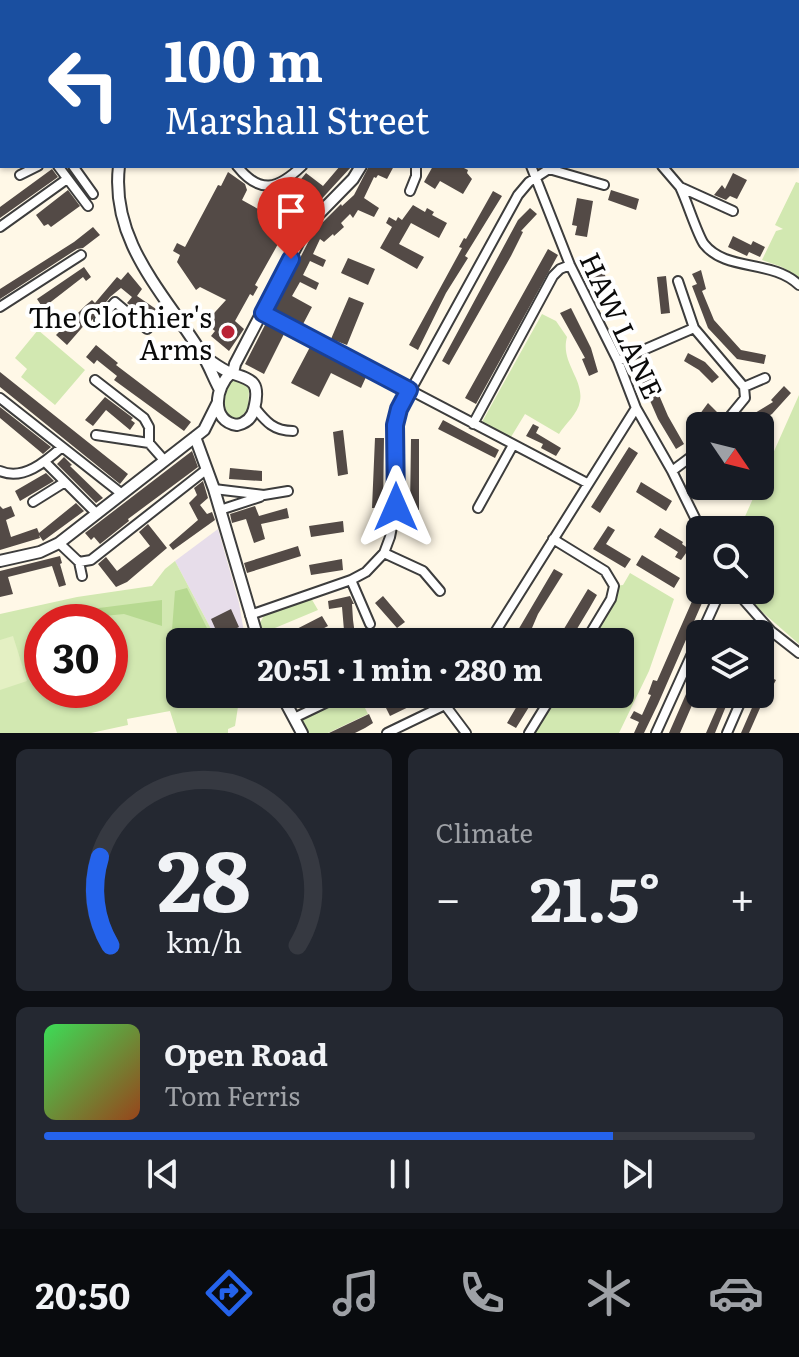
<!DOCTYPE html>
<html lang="en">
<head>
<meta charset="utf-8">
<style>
  :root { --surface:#171b24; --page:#242831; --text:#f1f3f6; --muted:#9ea1a6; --line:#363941; --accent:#2563eb }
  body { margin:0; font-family:Literata,serif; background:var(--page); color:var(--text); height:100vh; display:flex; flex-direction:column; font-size:30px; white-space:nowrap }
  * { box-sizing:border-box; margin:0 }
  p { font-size:26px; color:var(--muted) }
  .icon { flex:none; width:44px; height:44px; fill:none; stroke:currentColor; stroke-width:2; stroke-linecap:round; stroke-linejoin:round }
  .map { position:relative; height:733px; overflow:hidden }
  .drawer { display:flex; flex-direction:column; gap:16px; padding:16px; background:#0d0f14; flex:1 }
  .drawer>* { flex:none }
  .hud { position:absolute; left:0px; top:0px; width:800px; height:168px; box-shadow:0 2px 6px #0004; background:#1a4fa0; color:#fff; overflow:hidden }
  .needle { width:52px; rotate:125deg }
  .controls { position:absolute; left:686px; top:412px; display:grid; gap:16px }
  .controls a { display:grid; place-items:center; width:88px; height:88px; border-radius:12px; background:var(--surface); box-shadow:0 2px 6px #0004; font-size:40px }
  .speed { position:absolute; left:24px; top:604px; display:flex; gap:16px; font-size:40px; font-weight:700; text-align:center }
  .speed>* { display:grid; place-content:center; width:104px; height:104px; border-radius:50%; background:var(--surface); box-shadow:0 2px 6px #0004; line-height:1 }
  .speed .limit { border:12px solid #d22; background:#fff; color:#111 }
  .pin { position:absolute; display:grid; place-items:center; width:68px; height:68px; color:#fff; margin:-82px -34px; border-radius:50% 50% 50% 0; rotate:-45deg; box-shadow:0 0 8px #0007 }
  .pin .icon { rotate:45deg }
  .me { position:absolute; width:88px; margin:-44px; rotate:0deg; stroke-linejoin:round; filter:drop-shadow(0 0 6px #0008) }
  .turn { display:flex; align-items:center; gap:28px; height:168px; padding:0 32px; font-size:36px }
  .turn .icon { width:104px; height:104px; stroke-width:2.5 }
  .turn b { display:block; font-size:56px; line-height:68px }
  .big { font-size:60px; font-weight:700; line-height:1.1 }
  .drawer .tile { flex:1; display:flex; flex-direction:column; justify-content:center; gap:12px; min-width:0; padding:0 28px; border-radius:12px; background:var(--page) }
  .drawer .dial { align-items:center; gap:0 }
  .dial svg { height:208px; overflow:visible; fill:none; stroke:var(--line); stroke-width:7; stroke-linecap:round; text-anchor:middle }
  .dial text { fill:var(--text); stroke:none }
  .song { display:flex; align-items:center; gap:24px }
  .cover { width:96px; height:96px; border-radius:12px; background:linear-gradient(135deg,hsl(130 70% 55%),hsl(20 70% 35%)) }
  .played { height:8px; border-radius:4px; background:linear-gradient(90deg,var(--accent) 80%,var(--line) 80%) }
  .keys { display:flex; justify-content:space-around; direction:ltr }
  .heat { display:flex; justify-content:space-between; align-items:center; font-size:44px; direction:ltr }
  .drawer .tiles { flex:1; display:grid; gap:16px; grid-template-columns:1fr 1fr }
  .tile:last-child { grid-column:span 2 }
  .trip { position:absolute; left:166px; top:628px; width:468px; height:80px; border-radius:12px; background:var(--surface); box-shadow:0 2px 6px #0004; font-weight:700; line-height:80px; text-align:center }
  .dock { display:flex; height:128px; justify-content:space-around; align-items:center; background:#090b0e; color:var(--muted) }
  .dock .icon { width:56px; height:56px }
  .dock .current { color:var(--accent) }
  .dock b { font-size:36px; color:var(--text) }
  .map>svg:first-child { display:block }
  .industrial { fill:#e7ddea }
  .green { fill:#d2e8b1; fill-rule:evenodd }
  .forest { fill:#b7d991 }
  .pitch { fill:#e4f0c3 }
  .building { fill:#534a46 }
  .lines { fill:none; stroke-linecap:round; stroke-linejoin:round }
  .minor-casing { stroke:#3d3d3d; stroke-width:12 }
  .tertiary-casing { stroke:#3d3d3d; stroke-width:14 }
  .minor { stroke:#fff; stroke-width:8 }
  .tertiary { stroke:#fff; stroke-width:10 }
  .route-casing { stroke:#184099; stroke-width:20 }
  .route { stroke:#2563eb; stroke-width:14 }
  .poi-dot { fill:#ba2235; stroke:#fff; stroke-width:3 }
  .labels { text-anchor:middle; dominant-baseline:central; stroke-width:8; stroke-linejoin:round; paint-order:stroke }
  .poi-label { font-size:28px; fill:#0a0a0a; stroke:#fff; text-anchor:end }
  .street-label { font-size:28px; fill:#0a0a0a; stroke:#fff }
</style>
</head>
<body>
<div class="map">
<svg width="799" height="733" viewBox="0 0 799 733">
  <rect width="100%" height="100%" fill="#fff8e7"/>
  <!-- industrial -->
  <path class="industrial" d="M218,529L239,603L244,632L221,642H218L175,561Z"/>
  <!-- green -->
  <path class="green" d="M796,182L799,183V278L782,267L762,260L776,231L783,229L775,225Z
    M542,314L556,321L567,337C560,362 584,379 580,401C578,414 565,424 559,434L525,414L511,437L482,422Z
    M38,330L85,370L55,405L21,377L27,369L15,358Z
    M234,379L245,382L249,390L248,409L238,420H233L223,408L225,388Z
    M799,395V644L752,603L744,590H760V530H739Z
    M175,561L218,642H180V694H240L235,726L228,729V733H177L170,711L127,719L128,725L91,733H0V614L77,597L152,586L165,569ZM42,622H110V690H42Z
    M630,573L674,599L649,671L619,733H534L556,694H620V642H586L614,586L623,585Z
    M311,598L318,610L263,633L259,625L264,615Z
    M350,694H358L368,714L328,733H308L301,718Z"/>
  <!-- forest -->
  <path class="forest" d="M187,588L210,634L209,642H193L172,630L175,591Z
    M162,600V626L124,614L94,617L91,609Z"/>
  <!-- pitch -->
  <path class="pitch" d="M13,636L27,681L0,690V640Z"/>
  <!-- building -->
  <path class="building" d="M340,166H352L316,205L294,188L306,173L323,186Z
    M369,166H394L387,179L378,175L376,178L374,177L364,198L379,208L374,217L358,210L353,218L350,214L341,223L344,227L334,236L333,234L324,242L320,239L313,254L326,260L323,267L310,261L303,275L319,283L316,290L300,282L292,296L312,307L302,326L273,310L314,231L341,204L342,206L354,195Z
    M433,166H460L468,170L467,173L472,179L463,194L440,181L435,189L424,182Z
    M52,169L58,177L0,218V207Z
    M228,172L245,184L247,190L242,200L267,214L276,197L286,202L287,198L308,211L286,249L278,244L255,285L258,287L253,296L250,294L235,321L244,329L229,351L211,336L215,331L205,323L226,300L200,287L196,290L177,262L180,255L173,251L177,243L185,247L218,185L221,186Z
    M733,173L747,180L737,199L730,196L726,200L714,195L722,185L725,189Z
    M68,190L80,206L51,227L48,224L44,226L36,215Z
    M611,190L639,199L636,210L608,200Z
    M493,191L502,196L465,256L468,258L446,293L418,350L409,345L462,248L459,247L464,238L466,239Z
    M577,198L593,201L587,237L575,235L577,226L572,225Z
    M413,205L425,212L427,208L434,212L432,215L447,223L439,238L411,223L399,244L424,257L417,269L380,248L392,227L386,223L389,217L396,221L398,217L402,220Z
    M530,208L537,214L521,231L523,232L511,256L449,365L442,361L518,220Z
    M93,227L100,235L83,248L77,249L0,299V289L74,242Z
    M733,236L751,245L753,241L765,247L760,257L749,252L747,256L728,247Z
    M548,249L558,255L476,404L465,398Z
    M348,258L375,269L368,285L341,273Z
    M84,267L91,277L86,281L83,277L43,308L37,299Z
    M701,270L706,289L702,291L714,320L741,350L766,355L764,364L737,359L708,328L692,286L697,284L692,274Z
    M603,271L619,304L607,309L591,277Z
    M128,272L142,289L137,296L156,309L148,318L127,303L132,297L121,288L110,297L89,324L87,322L67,345L56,335L86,305L92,300L95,303L117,277L121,280Z
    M666,276L670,313L661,314L657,277Z
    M349,297L364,303L347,345L331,339Z
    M571,308L591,348L598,372L589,376L582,359L585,358L560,313Z
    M266,323L285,332L264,374L245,364Z
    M96,345L118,363L116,365L191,422L184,431L114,380L117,376L97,360L94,364L86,357Z
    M310,347L366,377L361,388L331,373L319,397L291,383Z
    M688,353L705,362L719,377L712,383L699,370L684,361Z
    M647,367L668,416L684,444L676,449L658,419L637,371Z
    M0,372L128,474L120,484L0,387Z
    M784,386L791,393L772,414L760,421L755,413L773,402L771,400Z
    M105,397L133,418L131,420L135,423L130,430L106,410L93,426L85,420Z
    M708,403L718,413L705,426H700V433L693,440L688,436L695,428L691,426Z
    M0,407L51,447L43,454L0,418Z
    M443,420L499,450L495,458L438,429Z
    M533,424L539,427L536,433L561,448L556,456L541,448L543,444L526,436Z
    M343,430L348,474L338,476L333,432Z
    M375,438H384L383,508H372Z
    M411,439H419V510H410Z
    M629,447L638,453L600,513L591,507Z
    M192,451L198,467L128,519L129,521L100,544L94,537L91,540L85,533Z
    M64,457L72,465L70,466L103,498L96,503L57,464Z
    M230,468L262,471V481L229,479Z
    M46,473L54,481L20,501L15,491Z
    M203,481L208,498L200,505L207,514L212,512L215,520L173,550L169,545L198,520L189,503L197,495L194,488Z
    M641,482L672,501L666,511L636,492Z
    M76,503L84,511L43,541L39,535L40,538L0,550V506L3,509L11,506L15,516L6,520L11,537L37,528L39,533Z
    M255,506L259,516L287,508L289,518L261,524L265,539L254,543L246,519L232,523L230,514Z
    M343,521L344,532L311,537L309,526Z
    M148,524L167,548L127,582L116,587L98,564L106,557L117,571L150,546L139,532Z
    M608,526L615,530L606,544L631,559L625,568L593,549Z
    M660,528L683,542L682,544L689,549L681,560L675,557L678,552L654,537Z
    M298,546L301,556L247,573L244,563Z
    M642,555L680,578L674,588L636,565Z
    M60,556L62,563L60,564L66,585L59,587L52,566L8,577L13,594L0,597V571Z
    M342,559L343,570L311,575L309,565Z
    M554,569L563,574L538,614L529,635L524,642H511Z
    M588,589L597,595L589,609L569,642H556Z
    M350,596L354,604H352L353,620L356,642H345L342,607L329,609L328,601Z
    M383,596L405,622L397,628L375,603Z
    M693,599L702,603L658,704L644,733H634L639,722L630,718L634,711L642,715L651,695L648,694L653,680L657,681Z
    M231,609L239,627L219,637L211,619Z
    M322,616L328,626L298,642H286L283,636Z
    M700,662V687L696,696L680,733H669Z
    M765,675L776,680L770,691L768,690L749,733H741L758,694H760Z
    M413,694H423L425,699L390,716L386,708Z
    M524,694H537L516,728L507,723Z
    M723,694H731L715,733H706Z
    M369,714L373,723L365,728L355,733H329Z"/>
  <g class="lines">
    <!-- minor casing -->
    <g class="minor-casing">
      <path id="minor" d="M368,0L369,2
        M513,0L519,2
        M735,0L736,2
        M548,2L551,0
        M0,14H2
        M798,75L799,72
        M58,166L88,206
        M73,166L93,194
        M237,166C260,195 278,189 302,166
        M531,166L570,265L618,361L636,408L672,471L701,530
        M662,166L680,187L733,211
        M20,175L38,166
        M680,187C687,201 697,234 704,244C726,272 772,259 799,285
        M410,191L416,176V166
        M0,227L67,179
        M678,281L694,328
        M0,307L81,255
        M263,313L587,483
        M99,320L115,302L147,329L169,306
        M618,361L694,328L744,387L745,398L722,426
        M95,380L144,418L149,427V443
        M744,387L765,378
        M0,398L122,494
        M255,408C266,422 274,431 293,431
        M473,424L553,276L560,269L570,265
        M96,435L149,443L164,460
        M45,462L97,514
        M0,471C23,481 45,462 62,447
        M672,471L700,450
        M214,489L264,495L288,491
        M33,502L65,482
        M478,508L513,445
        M220,510L260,497
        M553,539L605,571L614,586L611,599L585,642
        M59,543L79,562L91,560L207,469
        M384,553L423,571L440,591
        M79,562L82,576
        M351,580L370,624
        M735,590L771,631L799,653
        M250,615L351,580L366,572L384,553L390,537L396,507V417L518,195L529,182L549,169L604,185
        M701,634L721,590
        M489,642L636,408
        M760,657L771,631
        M445,705L466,733
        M294,718L344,694
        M387,733L445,705L456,694
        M529,733L553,694
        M656,733L700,636
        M727,733L744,694"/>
    </g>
    <!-- tertiary casing -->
    <g class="tertiary-casing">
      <path id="tertiary" d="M591,0L593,2
        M203,2L204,0
        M435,2L436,0
        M798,136H799
        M119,166C110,242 165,294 202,354C209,365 213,377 219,388
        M203,356C211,361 222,370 231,373C252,380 261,381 254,409C252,418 246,423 237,425C210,421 215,387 231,373
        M233,373L235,364L307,226L353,179L361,166
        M195,437L214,489L259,642
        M0,561L40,552L59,543L204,430L218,402
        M281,694L302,733"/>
    </g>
    <!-- minor -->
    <use href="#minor" class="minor"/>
    <!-- tertiary -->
    <use href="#tertiary" class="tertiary"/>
  </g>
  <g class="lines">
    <!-- route casing -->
    <g class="route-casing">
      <path id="route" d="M291,259L263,313L409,390L399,409L395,425L396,507"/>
    </g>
    <!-- route -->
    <use href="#route" class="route"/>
  </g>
  <!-- markers -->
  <circle class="poi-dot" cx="228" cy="332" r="8"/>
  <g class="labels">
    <!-- poi labels -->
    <g class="poi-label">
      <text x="212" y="316">The Clothier's<tspan x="212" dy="32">Arms</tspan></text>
    </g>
    <!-- street labels -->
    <g class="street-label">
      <text transform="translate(623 325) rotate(65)">HAW LANE</text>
    </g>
  </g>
</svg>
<div class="controls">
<a><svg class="needle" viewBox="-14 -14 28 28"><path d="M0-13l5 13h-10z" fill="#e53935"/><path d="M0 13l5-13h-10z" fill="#9ea1a6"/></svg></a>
<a><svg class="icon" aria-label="search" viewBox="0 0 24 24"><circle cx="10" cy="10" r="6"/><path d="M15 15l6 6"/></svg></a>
<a><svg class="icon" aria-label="layers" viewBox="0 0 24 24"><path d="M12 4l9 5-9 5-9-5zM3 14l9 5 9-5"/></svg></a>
</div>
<div class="speed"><div class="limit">30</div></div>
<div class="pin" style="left:291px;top:259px;background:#d93025"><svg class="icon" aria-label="arrive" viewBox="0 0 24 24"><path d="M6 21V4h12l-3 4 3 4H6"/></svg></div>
<svg class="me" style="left:396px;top:507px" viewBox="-20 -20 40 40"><path d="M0-17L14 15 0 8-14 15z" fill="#2563eb" stroke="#fff" stroke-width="4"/></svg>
<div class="trip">20:51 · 1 min · 280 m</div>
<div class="hud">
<div class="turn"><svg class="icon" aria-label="left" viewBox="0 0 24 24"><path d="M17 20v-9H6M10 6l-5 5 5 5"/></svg><div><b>100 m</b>Marshall Street</div></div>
</div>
</div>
<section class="drawer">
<div class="tiles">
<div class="tile dial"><svg viewBox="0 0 100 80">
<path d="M14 69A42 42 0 1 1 86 69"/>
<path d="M14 69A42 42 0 0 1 10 35" stroke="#2563eb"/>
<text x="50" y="56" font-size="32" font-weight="700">28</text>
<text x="50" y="72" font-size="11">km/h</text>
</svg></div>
<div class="tile"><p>Climate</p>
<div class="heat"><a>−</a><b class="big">21.5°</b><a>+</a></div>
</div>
<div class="tile">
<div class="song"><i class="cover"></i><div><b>Open Road</b><p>Tom Ferris</p></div></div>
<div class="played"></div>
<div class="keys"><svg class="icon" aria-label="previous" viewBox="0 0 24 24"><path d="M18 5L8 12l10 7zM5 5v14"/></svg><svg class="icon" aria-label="pause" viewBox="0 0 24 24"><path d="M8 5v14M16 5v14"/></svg><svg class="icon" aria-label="next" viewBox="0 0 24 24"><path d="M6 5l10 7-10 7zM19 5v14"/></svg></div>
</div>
</div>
</section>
<nav class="dock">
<b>20:50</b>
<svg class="icon current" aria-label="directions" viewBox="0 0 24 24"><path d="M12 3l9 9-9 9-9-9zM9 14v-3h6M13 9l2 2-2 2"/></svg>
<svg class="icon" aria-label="music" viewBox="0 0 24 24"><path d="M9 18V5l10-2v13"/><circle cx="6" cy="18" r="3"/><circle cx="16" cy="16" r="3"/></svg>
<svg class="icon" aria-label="phone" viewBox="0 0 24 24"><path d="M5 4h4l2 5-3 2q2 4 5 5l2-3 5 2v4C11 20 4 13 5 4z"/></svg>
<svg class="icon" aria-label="climate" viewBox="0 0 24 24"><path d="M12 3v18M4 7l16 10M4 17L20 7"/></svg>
<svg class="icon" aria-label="car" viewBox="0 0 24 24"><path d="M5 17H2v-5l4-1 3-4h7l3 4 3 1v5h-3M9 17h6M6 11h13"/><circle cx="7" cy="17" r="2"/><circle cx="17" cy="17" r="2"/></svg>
</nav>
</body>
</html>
